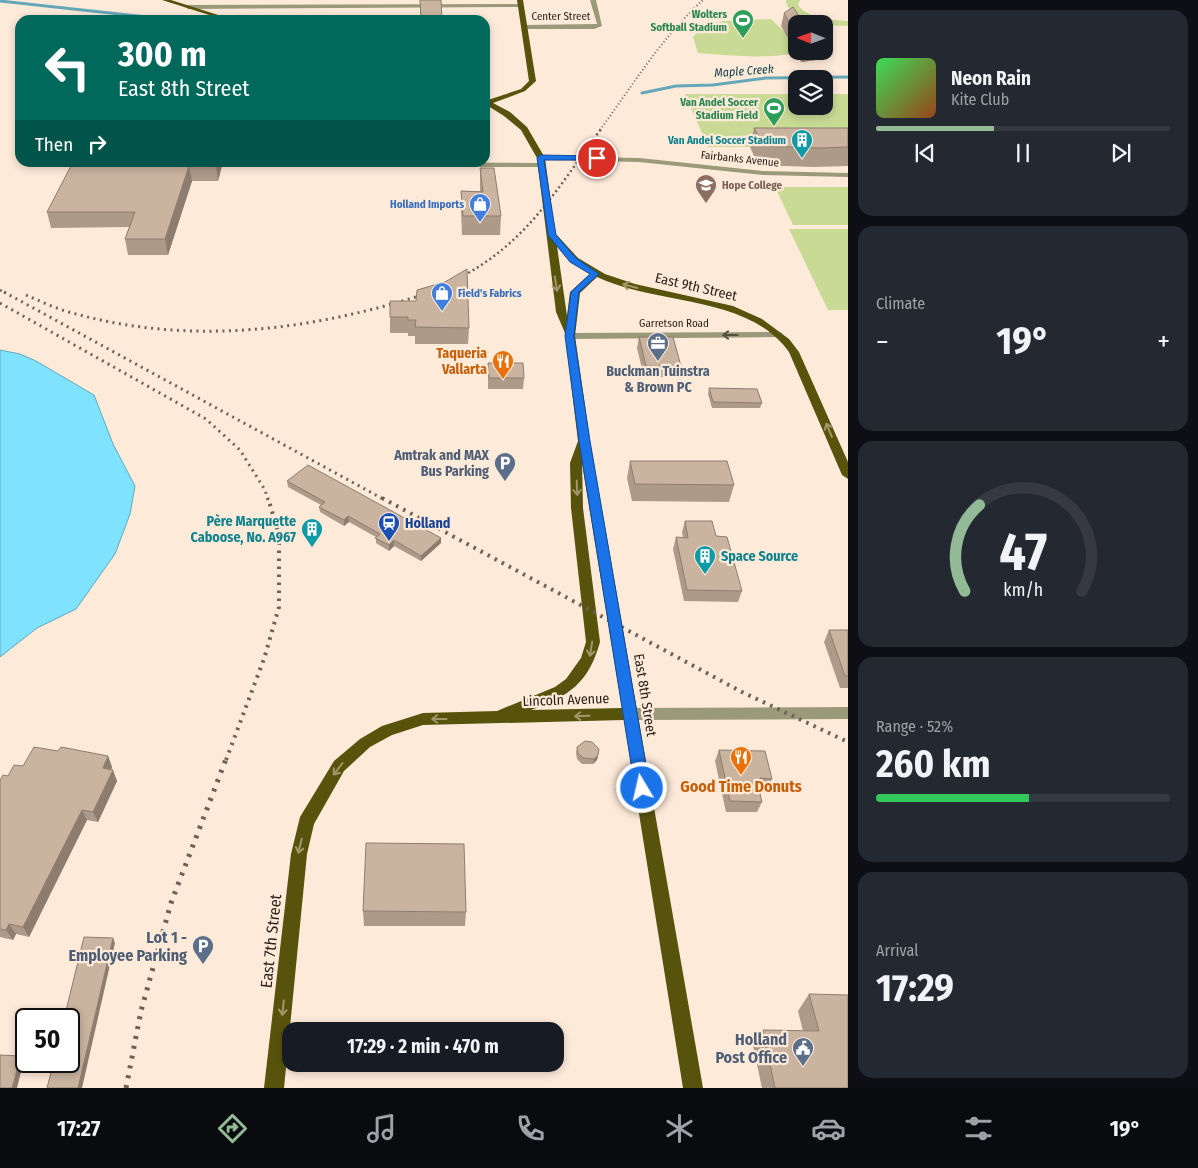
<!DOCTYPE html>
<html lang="en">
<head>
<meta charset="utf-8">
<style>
  :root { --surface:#171b24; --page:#242831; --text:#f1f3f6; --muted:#9ea1a6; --line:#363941; --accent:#93ba96 }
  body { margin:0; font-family:"Fira Sans Condensed",sans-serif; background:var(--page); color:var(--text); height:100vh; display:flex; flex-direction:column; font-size:19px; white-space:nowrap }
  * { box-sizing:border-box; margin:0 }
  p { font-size:16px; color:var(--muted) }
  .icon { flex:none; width:28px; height:28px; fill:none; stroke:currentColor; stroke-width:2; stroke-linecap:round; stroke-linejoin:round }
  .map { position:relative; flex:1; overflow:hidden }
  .panel { display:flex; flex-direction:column; gap:10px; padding:10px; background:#0d0f14; width:350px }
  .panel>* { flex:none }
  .guide { position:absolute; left:15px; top:15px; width:475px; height:152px; border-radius:15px; box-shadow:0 2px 8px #0003; background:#00695c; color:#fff; overflow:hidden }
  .needle { width:32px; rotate:271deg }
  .controls { position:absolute; left:788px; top:15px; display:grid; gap:10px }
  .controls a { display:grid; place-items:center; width:45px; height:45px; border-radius:10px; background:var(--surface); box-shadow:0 2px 8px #0003; font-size:25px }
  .speed { position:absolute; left:15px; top:1008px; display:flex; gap:10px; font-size:25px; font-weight:700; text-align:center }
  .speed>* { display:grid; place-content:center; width:65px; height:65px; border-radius:50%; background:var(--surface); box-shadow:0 2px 8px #0003; line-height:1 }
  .speed .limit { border:2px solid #111; border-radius:8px; background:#fff; color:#111 }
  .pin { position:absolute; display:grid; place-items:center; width:42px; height:42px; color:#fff; margin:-21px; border:2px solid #fff; border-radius:50%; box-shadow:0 1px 5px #0007 }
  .me { position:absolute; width:55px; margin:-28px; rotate:351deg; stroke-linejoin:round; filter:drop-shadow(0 0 4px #0008) }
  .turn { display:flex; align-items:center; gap:18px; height:105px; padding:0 20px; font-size:22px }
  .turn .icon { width:65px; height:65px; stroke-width:2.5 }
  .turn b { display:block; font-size:35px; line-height:42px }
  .then { display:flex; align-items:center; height:48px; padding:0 20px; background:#0003; gap:10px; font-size:19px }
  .big { font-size:38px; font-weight:700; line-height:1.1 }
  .panel .tile { flex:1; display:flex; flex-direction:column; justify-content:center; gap:8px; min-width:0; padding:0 18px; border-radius:15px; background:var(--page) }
  .panel .dial { align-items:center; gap:0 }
  .dial svg { height:130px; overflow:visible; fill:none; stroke:var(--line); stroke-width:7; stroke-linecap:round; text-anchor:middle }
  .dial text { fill:var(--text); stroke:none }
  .song { display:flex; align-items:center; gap:15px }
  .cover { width:60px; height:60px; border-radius:8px; background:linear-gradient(135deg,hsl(130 70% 55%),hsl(20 70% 35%)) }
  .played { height:5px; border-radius:2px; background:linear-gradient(90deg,var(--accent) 40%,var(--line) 40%) }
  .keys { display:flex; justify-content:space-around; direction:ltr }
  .heat { display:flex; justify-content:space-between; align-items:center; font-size:28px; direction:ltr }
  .charge { height:8px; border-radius:4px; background:linear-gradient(90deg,#34c759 52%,var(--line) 0) }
  .trip { position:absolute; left:282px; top:1022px; width:282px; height:50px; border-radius:15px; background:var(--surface); box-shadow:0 2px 8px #0003; font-weight:700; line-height:50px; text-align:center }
  .tab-bar { display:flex; height:80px; justify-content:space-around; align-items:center; background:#090b0e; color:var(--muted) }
  .tab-bar .icon { width:35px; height:35px }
  .tab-bar .active { color:var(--accent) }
  .tab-bar b { font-size:22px; color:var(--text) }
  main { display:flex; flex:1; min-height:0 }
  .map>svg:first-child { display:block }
  .green { fill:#c8da94 }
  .water { fill:#7fe2ff; stroke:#65a7b9 }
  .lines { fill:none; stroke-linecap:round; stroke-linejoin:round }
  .stream { stroke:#65a7b9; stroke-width:3 }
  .minor { fill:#9a9979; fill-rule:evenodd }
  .major { fill:#57530d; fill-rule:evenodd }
  .rail-far4 { stroke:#6e6157; stroke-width:2; stroke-dasharray:1 2.5; stroke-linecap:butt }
  .rail-far3 { stroke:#6e6157; stroke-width:2.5; stroke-dasharray:2 3; stroke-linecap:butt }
  .rail-far2 { stroke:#6e6157; stroke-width:3; stroke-dasharray:2 4.5; stroke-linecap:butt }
  .rail-far1 { stroke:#6e6157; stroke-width:4; stroke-dasharray:2.5 5.5; stroke-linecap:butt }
  .rail { stroke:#6e6157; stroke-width:5; stroke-dasharray:3 7; stroke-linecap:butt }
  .wall { fill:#ae9a89 }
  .shaded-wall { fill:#8d7d6f }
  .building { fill:#cab39f; stroke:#8d7d6f }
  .oneway { stroke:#a29769 }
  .oneway2 { stroke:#554f3e }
  .route { fill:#1a73e8; stroke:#114b97 }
  .labels { text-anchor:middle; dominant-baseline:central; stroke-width:4.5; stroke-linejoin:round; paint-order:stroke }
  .far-leisure-label { font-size:11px; font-weight:bold; fill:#27864d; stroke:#feead9; text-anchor:end }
  .far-street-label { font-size:11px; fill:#271e17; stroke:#feead9 }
  .far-culture-label { font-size:11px; font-weight:bold; fill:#0d838f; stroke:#feead9; text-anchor:end }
  .far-education-label { font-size:11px; font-weight:bold; fill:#785e54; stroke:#feead9; text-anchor:start }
  .far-shop-label { font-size:11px; font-weight:bold; fill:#366cbe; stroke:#feead9; text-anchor:end }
  .far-water-label { font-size:12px; font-style:italic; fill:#14424e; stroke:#feead9 }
  .street-label { font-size:14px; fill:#271e17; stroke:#feead9 }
  .food-label { font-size:14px; font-weight:bold; fill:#c56008; stroke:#feead9; text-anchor:end }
  .service-label { font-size:14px; font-weight:bold; fill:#4e5e75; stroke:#feead9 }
  .culture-label { font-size:14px; font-weight:bold; fill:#0d838f; stroke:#feead9; text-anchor:end }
  .transit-label { font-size:14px; font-weight:bold; fill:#164399; stroke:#feead9; text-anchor:start }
  .near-food-label { font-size:16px; font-weight:bold; fill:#c56008; stroke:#feead9 }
  .near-service-label { font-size:16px; font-weight:bold; fill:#4e5e75; stroke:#feead9; text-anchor:end }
  .near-street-label { font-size:16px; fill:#271e17; stroke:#feead9 }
</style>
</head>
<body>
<main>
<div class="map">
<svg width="848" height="1088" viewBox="0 0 848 1088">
  <rect width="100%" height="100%" fill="#feead9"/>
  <!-- green -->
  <path class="green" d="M786,0H800L798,5C808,19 832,20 848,21V26L796,24L795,22L815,21C804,17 786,13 786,0Z
    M771,19L787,34L795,52C775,60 724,55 698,53L693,37L703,26L724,21Z
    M685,94H796V106H824V94H848V147H708Z
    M775,187H848V225H793Z
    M789,229H848V310H828Z"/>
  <!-- water -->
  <path class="water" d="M0,350L20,354L36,361L94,395L113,444L135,486L130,514L115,554L76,609L37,628L0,657Z"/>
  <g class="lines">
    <!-- stream -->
    <path class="stream" d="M0,1L174,20
      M642,93L676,86L713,85L766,78L848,77"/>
    <!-- minor -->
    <path class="minor" d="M590,0H596L602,26L594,29H525L522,27L525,25L597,24Z
      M521,4L523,7L188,9L185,7L188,5Z
      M538,156L639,158L763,171L848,173V177L763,175L639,162L541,160H538Z
      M367,162L542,163L546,165L542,167H370L366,165Z
      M778,332L782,333V337L570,339L565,336L570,333Z
      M848,707V719L630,720L625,718L623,714L625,710L630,708Z"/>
    <!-- major -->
    <path class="major" d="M162,0H171L234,20H225Z
      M517,0H523L536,81L525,91L493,103L510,112L527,127L545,158L555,233L578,258L605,274L635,284L733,306L762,319L789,339L799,352L848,462V479L842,475L789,352C749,295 655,305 597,277L580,293L575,336L590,441L703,1088H683L624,720L423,725L392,735L370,747L344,771L314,824L307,854L284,1088H264L291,854L300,817L334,761L360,739L382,726L423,713L497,711L555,687L566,679L581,658L586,642L571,508L570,463L578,441L565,333L556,312L537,158L521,130L504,116L485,104V99L488,100L521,89L529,81ZM557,246L572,262L591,273L570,292L567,316ZM582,463L622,708L531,710C569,697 589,682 600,642L583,508Z"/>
    <!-- rail-far4 -->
    <path class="rail-far4" d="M600,130C632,86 662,37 703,0"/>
    <!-- rail-far3 -->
    <path class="rail-far3" d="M455,280C526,245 556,190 601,129
      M0,290L6,293"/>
    <!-- rail-far2 -->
    <path class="rail-far2" d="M4,292L385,500
      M26,295C42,302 59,310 76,314C193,346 315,330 428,293
      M0,303L206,419L240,450L265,490L268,500"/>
    <!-- rail-far1 -->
    <path class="rail-far1" d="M382,498L742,692L848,742
      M226,760L264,659L279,607V535L268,498"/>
    <!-- rail -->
    <path class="rail" d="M126,1088L141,1011L171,903L226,759"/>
  </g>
  <!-- wall -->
  <path class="wall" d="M420,0H441L442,20H420Z
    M784,13L796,24V51H818L816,60L801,62L781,26Z
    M754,128H848V166L814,167L758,165L750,147Z
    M73,162H223L218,181H192L168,255H128L125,239L129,227L51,228L47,212Z
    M480,168L501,216L500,235H462L461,210V191H480Z
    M390,301L469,328L468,344H415V336H408V333H390Z
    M639,337L681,366L679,377H644L637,348Z
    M488,363L524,378L523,389H488Z
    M709,388L762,403L760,408H712L708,394Z
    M630,461L734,485L729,502L632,501L627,478Z
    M287,481L441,538V543L421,561L394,546L389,551L376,543V537L349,522L344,526L320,512L319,507L321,505L288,487Z
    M685,521L716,536L742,591L738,602L684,601L673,549L676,537L683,538L682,532Z
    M829,630H848V688H840L824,642Z
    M577,747L598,755L597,760L593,764H582L577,759L576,753Z
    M719,750L772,779L767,789H763L760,796L762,802L757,812H726L715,761Z
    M58,751L108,756L112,767L111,770L117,781L98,822L87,820L29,937L16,934L13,940L0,937V780Z
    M363,911L466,912L465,926H364Z
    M809,994L848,1088H762L753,1046L763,1030L803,1031L798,1011Z"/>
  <!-- shaded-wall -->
  <path class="shaded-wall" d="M803,51H818L816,60L801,62Z
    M217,162H223L218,181L216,166Z
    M189,166L192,181L168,255L165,239Z
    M348,516L349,522L344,526V520Z
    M441,538V543L421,561V556Z
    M394,540V546L389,551V545Z
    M598,755L597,760L593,764L594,759Z
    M108,756L112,767L107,779L103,768Z
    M113,770L117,781L98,822L93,812Z
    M82,810L87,820L29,937L23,927Z
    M9,924L16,934L13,940L6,930Z
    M113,938L115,943L82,1088H78Z
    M21,1056L24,1060L17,1088H12Z"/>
  <!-- building -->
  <path class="building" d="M420,0H441L442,19H421Z
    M793,7L804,24H796V35L784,13Z
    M754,128H848V147L820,148L763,146Z
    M73,162H217L216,166H189L165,239H125L135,212H47Z
    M480,168H494L501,216H463L461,191L483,192Z
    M467,269L469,328L415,327L416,320H408V317H390V301H416L417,290L445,282Z
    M639,337H673L681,366H646Z
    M488,363H523L524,378H489Z
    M709,388L757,389L762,403L713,402Z
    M630,461H727L734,485L635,484Z
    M308,465L441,538L421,556L394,540L389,545L375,538L380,534L348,516L344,520L319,507L325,502L287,481Z
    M685,521H712L716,536L727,537L742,591L687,590L676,537L688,538Z
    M829,630H848V676H845Z
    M585,741L592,742L599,749L598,755L594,759L583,758L578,753L577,747Z
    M34,747L58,751L61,747L108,756L103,768L113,770L93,812L82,810L23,927L9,924L6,930L0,929V780L3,775L8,776L14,765L23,766Z
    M719,750L765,751L772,779L760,778L763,790H759L762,802L730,801Z
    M366,843L464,844L466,912L363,911Z
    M84,937L113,938L78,1088H47L54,1061H69V1019H64Z
    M809,994L848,995V1088H775L763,1030L819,1031Z
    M0,1055L21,1056L12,1088H0Z"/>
  <!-- one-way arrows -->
  <defs><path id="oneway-shaft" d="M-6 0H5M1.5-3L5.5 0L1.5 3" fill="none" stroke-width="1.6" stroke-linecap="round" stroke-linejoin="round" transform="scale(1.25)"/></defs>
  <g class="oneway">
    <use href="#oneway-shaft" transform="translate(556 284) rotate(81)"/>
    <use href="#oneway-shaft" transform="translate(630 286) rotate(-165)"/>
    <use href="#oneway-shaft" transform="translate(829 430) rotate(-113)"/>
    <use href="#oneway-shaft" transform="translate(577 488) rotate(88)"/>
    <use href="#oneway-shaft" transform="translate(591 649) rotate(99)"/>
    <use href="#oneway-shaft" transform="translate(582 716) rotate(178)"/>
    <use href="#oneway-shaft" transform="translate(439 719) rotate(180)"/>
    <use href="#oneway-shaft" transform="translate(338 769) rotate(127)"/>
    <use href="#oneway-shaft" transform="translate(300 846) rotate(103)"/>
    <use href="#oneway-shaft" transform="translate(283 1008) rotate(96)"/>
  </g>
  <use class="oneway2" href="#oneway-shaft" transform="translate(730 335) rotate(180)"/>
  <!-- route -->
  <path class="route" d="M540,155L597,156L600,158L597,160H544L556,235L576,258L599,274L579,292L574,336L590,441L650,788L647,792L642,794L638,792L635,788L579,441L565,336L571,292L590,274L570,262L548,235L537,158Z"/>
  <!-- icons -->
  <defs>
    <g id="stadium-pin" transform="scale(1.125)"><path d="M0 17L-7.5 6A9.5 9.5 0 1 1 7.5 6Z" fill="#2e9e5b" stroke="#feead9"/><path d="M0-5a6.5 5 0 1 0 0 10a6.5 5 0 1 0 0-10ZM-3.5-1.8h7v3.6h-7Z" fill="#fff"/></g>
    <g id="building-pin" transform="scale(1.125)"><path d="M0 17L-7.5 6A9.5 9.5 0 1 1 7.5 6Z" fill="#0f9aa8" stroke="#feead9"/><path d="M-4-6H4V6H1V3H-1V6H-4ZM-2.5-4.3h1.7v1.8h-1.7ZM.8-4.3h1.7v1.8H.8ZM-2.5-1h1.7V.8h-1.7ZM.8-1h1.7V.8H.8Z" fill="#fff"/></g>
    <g id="university-pin" transform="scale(1.125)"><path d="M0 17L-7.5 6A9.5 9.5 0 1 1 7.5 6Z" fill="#8d6e63" stroke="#feead9"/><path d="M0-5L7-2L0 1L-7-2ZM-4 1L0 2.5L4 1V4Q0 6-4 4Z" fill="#fff"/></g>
    <g id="shop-pin" transform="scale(1.125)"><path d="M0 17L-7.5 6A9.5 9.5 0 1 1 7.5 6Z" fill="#3f7fe0" stroke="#feead9"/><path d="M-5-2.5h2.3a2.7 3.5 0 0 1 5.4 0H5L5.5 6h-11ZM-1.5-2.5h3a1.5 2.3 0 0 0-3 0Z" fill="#fff"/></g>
    <g id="office-pin" transform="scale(1.125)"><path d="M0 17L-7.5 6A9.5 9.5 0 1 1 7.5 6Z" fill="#5c6f8a" stroke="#feead9"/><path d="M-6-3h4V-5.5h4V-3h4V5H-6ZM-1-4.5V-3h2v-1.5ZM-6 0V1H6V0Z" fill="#fff"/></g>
    <g id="restaurant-pin" transform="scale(1.125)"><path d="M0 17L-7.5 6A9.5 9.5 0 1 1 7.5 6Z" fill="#e8710a" stroke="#feead9"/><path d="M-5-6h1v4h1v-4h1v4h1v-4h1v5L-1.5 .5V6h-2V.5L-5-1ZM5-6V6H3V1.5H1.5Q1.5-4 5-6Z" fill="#fff"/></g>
    <g id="parking-pin" transform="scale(1.125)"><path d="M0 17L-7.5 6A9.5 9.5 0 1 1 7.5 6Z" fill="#5c6f8a" stroke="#feead9"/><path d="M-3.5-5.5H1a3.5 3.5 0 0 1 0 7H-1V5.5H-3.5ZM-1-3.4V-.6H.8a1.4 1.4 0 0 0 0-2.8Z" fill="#fff"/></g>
    <g id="station-pin" transform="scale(1.125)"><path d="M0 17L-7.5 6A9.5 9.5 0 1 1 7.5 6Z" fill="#1a4fb4" stroke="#feead9"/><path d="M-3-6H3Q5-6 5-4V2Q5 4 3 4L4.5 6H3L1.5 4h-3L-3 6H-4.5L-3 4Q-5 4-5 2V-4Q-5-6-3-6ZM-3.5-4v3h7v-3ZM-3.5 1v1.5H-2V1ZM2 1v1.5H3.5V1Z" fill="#fff"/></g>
    <g id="civic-pin" transform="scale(1.125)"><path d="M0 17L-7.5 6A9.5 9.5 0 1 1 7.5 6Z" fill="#5c6f8a" stroke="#feead9"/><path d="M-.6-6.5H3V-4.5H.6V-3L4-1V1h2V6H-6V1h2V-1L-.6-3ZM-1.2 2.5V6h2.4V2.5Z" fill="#fff"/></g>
  </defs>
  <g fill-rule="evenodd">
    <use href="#stadium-pin" x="743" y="20"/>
    <use href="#stadium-pin" x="774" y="108"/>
    <use href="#building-pin" x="802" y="140"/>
    <use href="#university-pin" x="706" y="185"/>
    <use href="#shop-pin" x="480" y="204"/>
    <use href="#shop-pin" x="442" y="293"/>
    <use href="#office-pin" x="658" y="343"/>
    <use href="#restaurant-pin" x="503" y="361"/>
    <use href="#parking-pin" x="505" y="463"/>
    <use href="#station-pin" x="389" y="523"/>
    <use href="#building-pin" x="312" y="529"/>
    <use href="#building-pin" x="705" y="556"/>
    <use href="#restaurant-pin" x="741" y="757"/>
    <use href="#parking-pin" x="203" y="946"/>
    <use href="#civic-pin" x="803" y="1048"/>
  </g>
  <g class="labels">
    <!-- far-leisure labels -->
    <g class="far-leisure-label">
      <text x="727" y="14">Wolters<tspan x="727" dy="13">Softball Stadium</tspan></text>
      <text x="758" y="102">Van Andel Soccer<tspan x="758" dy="13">Stadium Field</tspan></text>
    </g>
    <!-- far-street labels -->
    <g class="far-street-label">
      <text x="561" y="16">Center Street</text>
      <text transform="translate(740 159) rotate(6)">Fairbanks Avenue</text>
      <text x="674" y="323">Garretson Road</text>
    </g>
    <!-- far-culture labels -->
    <g class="far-culture-label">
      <text x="786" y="140">Van Andel Soccer Stadium</text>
    </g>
    <!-- far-education labels -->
    <g class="far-education-label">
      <text x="722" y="185">Hope College</text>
    </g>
    <!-- far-shop labels -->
    <g class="far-shop-label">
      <text x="464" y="204">Holland Imports</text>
      <text x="458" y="293" text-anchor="start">Field’s Fabrics</text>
    </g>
    <!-- far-water labels -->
    <g class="far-water-label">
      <text transform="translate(744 71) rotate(-4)">Maple Creek</text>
    </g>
    <!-- street labels -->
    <g class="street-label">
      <text transform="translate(696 287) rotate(13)">East 9th Street</text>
      <text transform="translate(645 695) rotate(81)">East 8th Street</text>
      <text transform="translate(566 700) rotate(-2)">Lincoln Avenue</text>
    </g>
    <!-- food labels -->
    <g class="food-label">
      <text x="487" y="353">Taqueria<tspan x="487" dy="16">Vallarta</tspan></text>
    </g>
    <!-- service labels -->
    <g class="service-label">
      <text x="658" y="371">Buckman Tuinstra<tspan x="658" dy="16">&amp; Brown PC</tspan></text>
      <text x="489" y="455" text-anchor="end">Amtrak and MAX<tspan x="489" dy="16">Bus Parking</tspan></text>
    </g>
    <!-- culture labels -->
    <g class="culture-label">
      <text x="296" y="521">Père Marquette<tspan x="296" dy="16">Caboose, No. A967</tspan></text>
      <text x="721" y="556" text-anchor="start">Space Source</text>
    </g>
    <!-- transit labels -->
    <g class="transit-label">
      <text x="405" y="523">Holland</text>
    </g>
    <!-- near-food labels -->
    <g class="near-food-label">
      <text x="741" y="786">Good Time Donuts</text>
    </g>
    <!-- near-service labels -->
    <g class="near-service-label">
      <text x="187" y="937">Lot 1 -<tspan x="187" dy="18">Employee Parking</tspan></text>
      <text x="787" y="1039">Holland<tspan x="787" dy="18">Post Office</tspan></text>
    </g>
    <!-- near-street labels -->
    <g class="near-street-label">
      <text transform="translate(271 941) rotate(-84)">East 7th Street</text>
    </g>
  </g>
</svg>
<div class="controls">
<a><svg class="needle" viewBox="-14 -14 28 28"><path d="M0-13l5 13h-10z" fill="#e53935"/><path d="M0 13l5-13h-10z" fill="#9ea1a6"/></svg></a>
<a><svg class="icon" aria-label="layers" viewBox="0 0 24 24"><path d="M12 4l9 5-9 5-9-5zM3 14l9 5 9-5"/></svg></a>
</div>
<div class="speed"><div class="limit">50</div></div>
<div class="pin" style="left:597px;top:158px;background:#d93025"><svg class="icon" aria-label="arrive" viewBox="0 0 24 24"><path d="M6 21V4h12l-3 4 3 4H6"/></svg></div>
<svg class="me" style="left:642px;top:788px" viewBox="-20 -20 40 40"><circle r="17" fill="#1a73e8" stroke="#fff" stroke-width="3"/><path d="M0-11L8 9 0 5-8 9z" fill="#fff"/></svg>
<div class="trip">17:29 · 2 min · 470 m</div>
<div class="guide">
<div class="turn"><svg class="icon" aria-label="left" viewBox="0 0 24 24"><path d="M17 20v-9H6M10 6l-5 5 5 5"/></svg><div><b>300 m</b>East 8th Street</div></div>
<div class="then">Then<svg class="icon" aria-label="right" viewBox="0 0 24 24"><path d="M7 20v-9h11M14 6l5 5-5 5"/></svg></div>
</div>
</div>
<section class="panel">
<div class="tile">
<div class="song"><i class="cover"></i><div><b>Neon Rain</b><p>Kite Club</p></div></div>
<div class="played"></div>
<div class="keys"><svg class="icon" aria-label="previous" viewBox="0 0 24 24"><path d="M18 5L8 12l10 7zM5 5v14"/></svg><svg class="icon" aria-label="pause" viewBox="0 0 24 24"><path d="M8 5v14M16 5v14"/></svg><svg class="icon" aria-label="next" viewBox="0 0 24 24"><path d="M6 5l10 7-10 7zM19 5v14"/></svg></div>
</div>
<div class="tile"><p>Climate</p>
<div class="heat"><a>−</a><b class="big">19°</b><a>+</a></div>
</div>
<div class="tile dial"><svg viewBox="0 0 100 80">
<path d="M14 69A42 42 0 1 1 86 69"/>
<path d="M14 69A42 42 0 0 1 23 16" stroke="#93ba96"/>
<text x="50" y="56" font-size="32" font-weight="700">47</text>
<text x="50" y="72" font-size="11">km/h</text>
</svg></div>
<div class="tile"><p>Range · 52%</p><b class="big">260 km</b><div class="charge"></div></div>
<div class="tile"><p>Arrival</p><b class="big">17:29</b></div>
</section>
</main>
<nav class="tab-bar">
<b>17:27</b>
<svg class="icon active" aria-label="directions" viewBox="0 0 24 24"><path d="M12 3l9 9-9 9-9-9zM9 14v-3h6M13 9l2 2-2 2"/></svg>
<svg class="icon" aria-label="music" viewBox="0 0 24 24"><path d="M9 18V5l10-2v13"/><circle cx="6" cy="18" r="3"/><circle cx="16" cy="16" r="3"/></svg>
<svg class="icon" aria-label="phone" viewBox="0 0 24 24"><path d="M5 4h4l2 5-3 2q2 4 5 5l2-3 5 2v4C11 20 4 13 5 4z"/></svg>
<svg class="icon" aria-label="climate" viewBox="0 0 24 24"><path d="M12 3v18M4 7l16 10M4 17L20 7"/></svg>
<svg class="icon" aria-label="car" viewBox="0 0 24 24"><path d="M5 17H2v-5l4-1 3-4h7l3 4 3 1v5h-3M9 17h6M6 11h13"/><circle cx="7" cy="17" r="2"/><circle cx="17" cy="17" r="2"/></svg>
<svg class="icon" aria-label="filters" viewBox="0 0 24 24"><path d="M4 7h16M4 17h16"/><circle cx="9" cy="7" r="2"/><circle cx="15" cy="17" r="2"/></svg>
<b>19°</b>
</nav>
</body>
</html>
